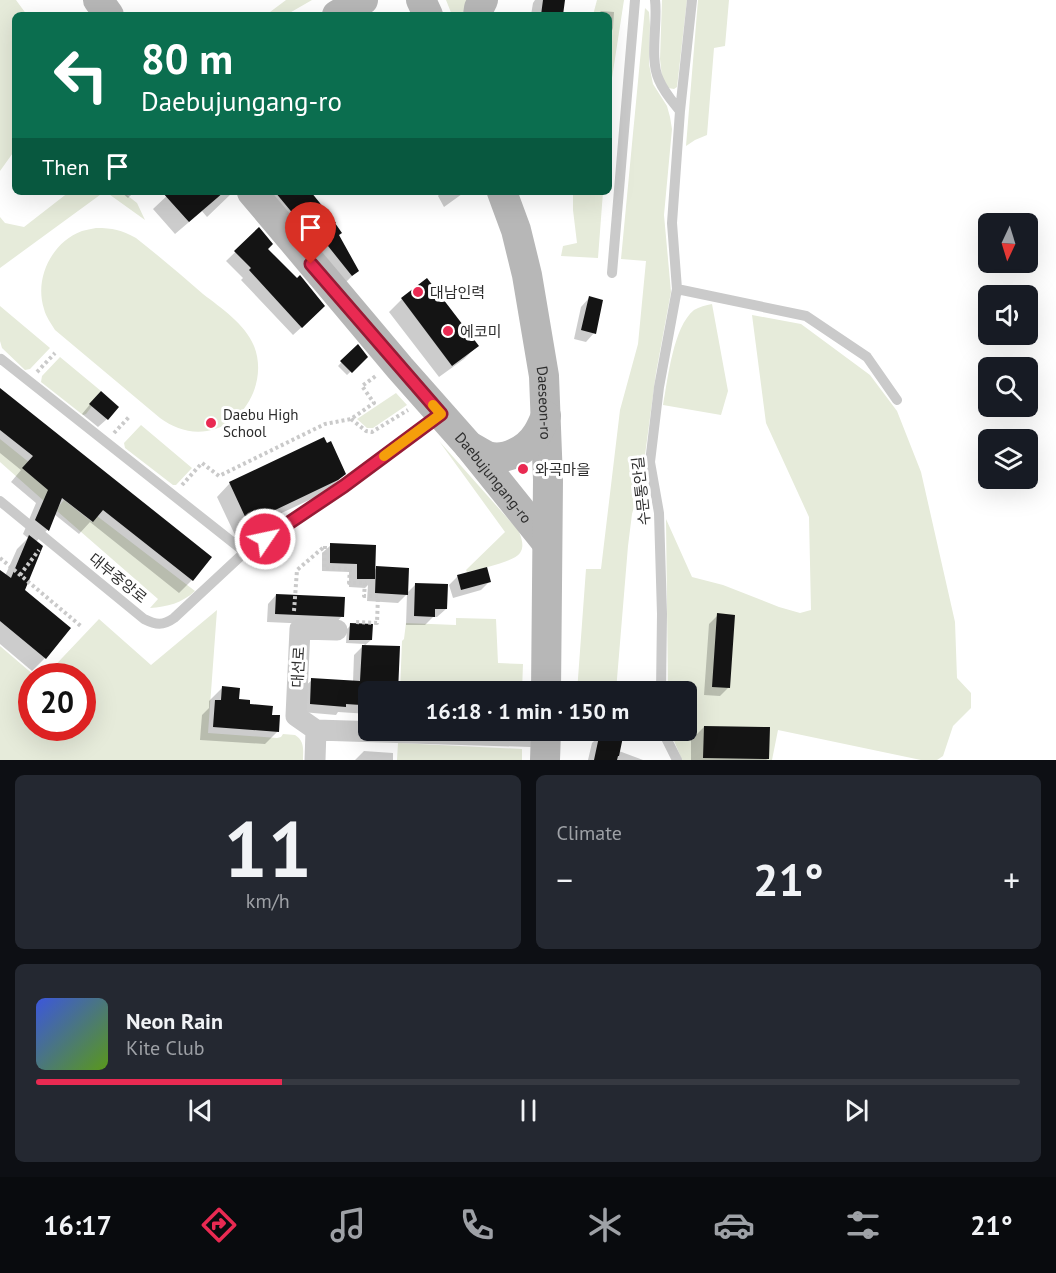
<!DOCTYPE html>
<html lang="en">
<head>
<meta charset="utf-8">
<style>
  :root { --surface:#171b24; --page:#242831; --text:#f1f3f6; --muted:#9ea1a6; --line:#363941; --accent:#e92a52 }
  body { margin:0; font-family:"PT Sans","Noto Sans KR",sans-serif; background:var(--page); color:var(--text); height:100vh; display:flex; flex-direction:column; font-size:22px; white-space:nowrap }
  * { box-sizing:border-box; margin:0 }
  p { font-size:20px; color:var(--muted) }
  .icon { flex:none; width:33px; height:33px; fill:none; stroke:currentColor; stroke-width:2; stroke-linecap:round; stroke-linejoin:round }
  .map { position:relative; height:760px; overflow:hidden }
  .details { display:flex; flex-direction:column; gap:15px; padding:15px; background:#0d0f14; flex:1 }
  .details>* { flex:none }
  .hud { position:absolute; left:12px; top:12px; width:600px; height:183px; border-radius:9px; box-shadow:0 6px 24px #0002; background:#0b6e4f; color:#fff; overflow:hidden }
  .needle { width:39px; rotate:184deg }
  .controls { position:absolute; left:978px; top:213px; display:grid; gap:12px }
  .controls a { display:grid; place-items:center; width:60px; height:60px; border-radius:9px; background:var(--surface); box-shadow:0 6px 24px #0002; font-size:30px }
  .speed { position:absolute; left:18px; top:663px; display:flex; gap:12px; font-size:30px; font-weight:700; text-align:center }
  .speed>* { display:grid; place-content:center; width:78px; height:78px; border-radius:50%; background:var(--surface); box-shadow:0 6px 24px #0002; line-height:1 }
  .speed .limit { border:9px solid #d22; background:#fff; color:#111 }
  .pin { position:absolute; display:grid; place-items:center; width:51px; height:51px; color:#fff; margin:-62px -26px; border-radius:50% 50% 50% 0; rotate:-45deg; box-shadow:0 0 6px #0007 }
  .pin .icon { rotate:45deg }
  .me { position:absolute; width:66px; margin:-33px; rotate:56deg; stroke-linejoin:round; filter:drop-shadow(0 0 4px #0008) }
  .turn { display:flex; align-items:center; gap:21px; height:126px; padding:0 30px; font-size:27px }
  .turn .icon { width:78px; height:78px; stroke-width:2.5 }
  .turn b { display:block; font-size:42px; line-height:51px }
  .then { display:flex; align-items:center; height:57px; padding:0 30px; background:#0003; gap:12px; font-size:22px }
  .big { font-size:45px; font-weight:600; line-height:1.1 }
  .details .card { flex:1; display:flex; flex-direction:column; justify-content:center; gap:9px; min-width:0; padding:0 21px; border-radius:9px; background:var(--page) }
  .details .dial { align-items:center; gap:0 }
  .dial b { font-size:78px; line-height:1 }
  .song { display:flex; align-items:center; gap:18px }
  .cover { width:72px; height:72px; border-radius:9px; background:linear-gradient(135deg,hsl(230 70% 55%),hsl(90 70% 35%)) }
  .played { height:6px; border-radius:3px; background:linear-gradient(90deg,var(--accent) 25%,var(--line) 25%) }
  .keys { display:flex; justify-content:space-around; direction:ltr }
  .heat { display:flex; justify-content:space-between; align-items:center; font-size:33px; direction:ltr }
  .details .tiles { flex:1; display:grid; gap:15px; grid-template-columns:1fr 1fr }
  .card:last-child { grid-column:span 2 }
  .trip { position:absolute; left:358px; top:681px; width:339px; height:60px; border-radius:9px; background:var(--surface); box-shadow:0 6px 24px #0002; font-weight:600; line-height:60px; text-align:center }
  .tab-bar { display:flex; height:96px; justify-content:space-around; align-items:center; background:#090b0e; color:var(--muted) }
  .tab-bar .icon { width:42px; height:42px }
  .tab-bar .on { color:var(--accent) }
  .tab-bar b { font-size:27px; color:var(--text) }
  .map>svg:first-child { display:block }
  .green { fill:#e6ebda }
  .shadow { fill:#0003 }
  .building { fill:#141414 }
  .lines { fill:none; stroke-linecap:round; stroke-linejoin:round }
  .path { stroke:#cacaca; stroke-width:4; stroke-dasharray:3 3; stroke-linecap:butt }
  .lane { stroke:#cacaca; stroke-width:10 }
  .street { stroke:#cacaca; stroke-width:21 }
  .secondary { stroke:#b7b7b7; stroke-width:30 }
  .route-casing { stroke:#971b35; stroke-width:15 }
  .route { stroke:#e92a52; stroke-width:10 }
  .slow { stroke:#f59e0b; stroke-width:10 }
  .poi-dot { fill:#e92a52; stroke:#fff; stroke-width:2 }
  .labels { text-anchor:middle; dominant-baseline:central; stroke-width:6; stroke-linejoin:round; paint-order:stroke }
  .poi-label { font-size:15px; fill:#2d2d2d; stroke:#fff; text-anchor:start }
  .street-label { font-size:15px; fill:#2d2d2d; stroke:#fff }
</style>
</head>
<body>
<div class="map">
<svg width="1056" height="760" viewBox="0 0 1056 760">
  <rect width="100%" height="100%" fill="#fff"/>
  <!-- green -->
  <path class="green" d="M0,0H16L27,15H15V150L0,171Z
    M286,0H312L286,15H266Z
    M446,0H469L468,15H452Z
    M597,0H624L612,78L609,77V15H593Z
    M662,0H687L677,87L674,89L668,88L662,77L660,59Z
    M698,0H729L725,46L714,48L707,135L695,140L686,146Z
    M645,8L649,12L650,25L649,64L653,84L667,106L670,117L672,129L664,215L671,292L656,373L645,455V468L632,514L628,546L616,691L577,692L586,569H601L620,410L638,344L646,261L621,259Z
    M69,192H104L0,268V217L5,223L24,227Z
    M106,192H123L137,203L145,220Z
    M573,192H603L598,258L561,256L563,246L577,243L573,210Z
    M96,228C113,228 121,230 136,238C159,256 181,275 203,294C221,308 245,324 254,346C268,381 245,425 207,431C190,434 174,428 160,418L55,330C51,323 46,317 44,309C34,278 52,242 82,231C86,230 91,229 96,228Z
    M712,304L728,391L721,415L663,405C668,379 673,327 694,310C699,307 706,305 712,304Z
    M0,306L50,348L30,369L25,370L2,348L0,341Z
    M752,315L801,324L870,375L897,411L921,472L955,622L957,678L971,693V708L953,726L943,756L937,760H921L778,730L772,760H682L670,731L687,730V692L668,691L666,519L692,577L723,585L779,607L800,613L811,610L809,517L766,423Z
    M60,357L101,391L90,404L92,406L86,414L83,415L41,382L42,376Z
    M396,393L407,405L373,428H367L357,419Z
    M141,425L192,468L176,485H173L125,448L124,443Z
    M0,439L56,484L44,501L0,462Z
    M439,441L518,530C521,536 525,546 520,553C514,562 479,569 467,572L466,570L505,532Z
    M64,500L92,522L97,516L195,591C182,603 167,607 150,608L158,599L57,511L59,506Z
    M217,610L208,733L277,738L281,737L283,734L295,735C305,741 303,750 303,760H0V646L35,676H32V728H82V676H45L99,619L151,665Z
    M456,618L496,619L498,663L523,664L522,691H400L402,641L404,639L406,623L456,625Z
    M398,743L522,749V760H397Z"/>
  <!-- shadow -->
  <path class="shadow" d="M535,0H564L562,13L581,15H531L533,3Z
    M601,11L614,12L613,28L609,39V15H597Z
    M121,192H134L128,198Z
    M171,192H231L232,193L207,217L202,211L175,234L153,209Z
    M252,192H309L337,236L357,271L345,283Z
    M441,192H461L462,194L444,207L438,196Z
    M259,229L266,249L315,315L293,335L241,280L243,278L226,261Z
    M589,298L594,333L586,342L574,339L581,307Z
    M402,299L477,346L464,359L439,377L389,312Z
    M357,346L366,357L347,375L338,366Z
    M0,390L192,580L179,593L90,522L79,534L54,514L47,530L36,542L23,591L69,628L45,658L32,671L0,644V572L5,576L17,549L28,538L23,534L36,503L11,482L21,470L0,453Z
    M92,402L107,419L98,427L82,414Z
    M345,474L324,493L235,535L217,497L230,483Z
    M331,545L374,571L377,567L406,594L415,585L446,609L437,617H433L425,625H406L407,594L398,603L367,601L368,585L365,588L349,587V572L322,571V553Z
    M458,576L490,581L481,590L453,598L449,585Z
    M276,595L342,616L334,625L267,622L268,604Z
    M718,615L728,688L720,696L704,695L709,624Z
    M351,625L371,640L364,646L369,692V714L338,712L336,715L302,712L303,688L312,680L353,682L354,655L365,644L346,643L347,629Z
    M222,688L238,700L271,716L278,731L265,744L200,740L202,715L209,708V701Z
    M704,727L768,759L766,760H691V740Z
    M601,734L619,751L643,760H588L592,743Z
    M364,751L393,753V760H355Z"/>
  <!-- building -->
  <path class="building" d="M543,0H565L563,15H541Z
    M162,192H224L189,222Z
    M275,192H311L336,223H335L342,233L339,235L359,271L352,276L320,236L315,240Z
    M259,227L273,244L268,249L297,278L300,275L325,306L302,328L249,270L251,268L234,251Z
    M427,278L479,346L452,366L401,298Z
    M589,296L603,300L596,334L581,330Z
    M358,344L368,357L352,373L340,361Z
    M0,388L212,557L193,581L103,510L93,522L62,498L49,531L35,520L48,490L22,468L33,456L0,430Z
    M101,391L119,407L108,420L89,404Z
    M324,437L327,443L331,441L346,474L338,480L248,523L229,482Z
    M29,535L43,546L25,590L71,628L46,659L0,621V570L11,578Z
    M330,543L376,545L375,579H357V564L330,563Z
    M376,566L409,568L408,595L375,593Z
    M487,567L491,582L461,590L457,575Z
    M415,583L448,584L447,609H435V617L414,616Z
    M276,594L345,597L344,617L275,614Z
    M717,613L735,615L730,688L712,687Z
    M350,623L373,624L372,640H349Z
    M362,645L400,646L398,692H362L361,705L346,704V707L310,704L311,678L360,681Z
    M222,686L240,688L239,699L250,700V704L273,706L272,715H280L279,732L213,727L215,700H221Z
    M704,726L770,727L769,759L703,758Z
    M600,732L623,737L619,756H618L617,760H594Z"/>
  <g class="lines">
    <!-- path -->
    <path class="path" d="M37,372L55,353
      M351,419L366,431L372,432L408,410
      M114,433L130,416
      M182,485L202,463L219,476L325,424L351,419L374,403L362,386L377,375
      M0,558L82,627
      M20,575L39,550
      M294,611L297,570L325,546L324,568L350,569L349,583H365L364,596H378L377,623L355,622"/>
    <!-- lane -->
    <path class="lane" d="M655,0C658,23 649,59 659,80C664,92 672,101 680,111L672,223L677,289L659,387L650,462L659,513L662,614L661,692
      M680,111L692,0
      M612,273L635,0
      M677,289L806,316L867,357L897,400
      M0,360L1,359L245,552
      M0,501L144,619C156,625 163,626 174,618L245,552L343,486L439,416
      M662,730L677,760"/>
    <!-- street -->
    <path class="street" d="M337,630L300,629L296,716L316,730L546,737
      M315,760L316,730"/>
    <!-- secondary -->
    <g class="secondary">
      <path d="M98,0L109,15"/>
      <path d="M421,0L428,15"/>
      <path d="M337,15L363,0"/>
      <path d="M478,15L479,8L483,0"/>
      <path id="s1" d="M252,192L400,368L469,446L547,543"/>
      <path id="s2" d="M502,192L516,230L527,275L544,376L548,480L546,692"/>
      <path d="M469,446C475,449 481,453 487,456C505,462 528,449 537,434C541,428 543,422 546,416"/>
      <path d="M545,760L546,730"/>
    </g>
  </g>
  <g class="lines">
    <!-- route casing -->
    <g class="route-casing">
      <path id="route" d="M265,539L344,486L441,414L311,264"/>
    </g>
    <!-- route -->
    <use href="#route" class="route"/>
    <!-- slow -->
    <path class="slow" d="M384,456L441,414L433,405"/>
  </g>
  <!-- markers -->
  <g class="poi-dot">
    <circle cx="418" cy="292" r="6"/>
    <circle cx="448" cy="331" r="6"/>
    <circle cx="211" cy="423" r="6"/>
    <circle cx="523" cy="469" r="6"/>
  </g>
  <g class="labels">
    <!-- poi labels -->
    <g class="poi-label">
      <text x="430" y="292">대남인력</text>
      <text x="460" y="331">에코미</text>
      <text x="223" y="414">Daebu High<tspan x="223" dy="17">School</tspan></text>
      <text x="535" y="469">와곡마을</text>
    </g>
    <!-- street labels -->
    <g class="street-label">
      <text stroke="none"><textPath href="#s2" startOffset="216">Daeseon-ro</textPath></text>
      <text stroke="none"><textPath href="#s1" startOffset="374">Daebujungang-ro</textPath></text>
      <text transform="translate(641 491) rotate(-96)">수문통안길</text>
      <text transform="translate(118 578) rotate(39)">대부중앙로</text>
      <text transform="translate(298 667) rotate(-87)">대선로</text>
    </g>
  </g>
</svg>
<div class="controls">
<a><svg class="needle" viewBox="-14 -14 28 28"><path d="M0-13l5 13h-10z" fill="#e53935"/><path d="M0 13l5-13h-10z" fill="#9ea1a6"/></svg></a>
<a><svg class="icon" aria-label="sound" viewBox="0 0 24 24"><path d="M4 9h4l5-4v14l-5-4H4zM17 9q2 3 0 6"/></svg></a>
<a><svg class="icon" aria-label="search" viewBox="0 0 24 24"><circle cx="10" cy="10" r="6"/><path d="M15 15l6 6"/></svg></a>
<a><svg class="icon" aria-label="layers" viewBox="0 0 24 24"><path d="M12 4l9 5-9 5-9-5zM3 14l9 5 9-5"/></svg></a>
</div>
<div class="speed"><div class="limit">20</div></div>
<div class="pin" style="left:311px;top:264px;background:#d93025"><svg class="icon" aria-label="arrive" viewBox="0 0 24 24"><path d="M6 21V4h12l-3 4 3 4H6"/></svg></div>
<svg class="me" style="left:265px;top:539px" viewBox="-20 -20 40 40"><circle r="17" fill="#e92a52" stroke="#fff" stroke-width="3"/><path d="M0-11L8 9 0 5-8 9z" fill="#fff"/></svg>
<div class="trip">16:18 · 1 min · 150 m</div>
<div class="hud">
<div class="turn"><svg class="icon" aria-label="left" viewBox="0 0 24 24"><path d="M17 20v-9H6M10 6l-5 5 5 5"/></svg><div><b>80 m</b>Daebujungang-ro</div></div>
<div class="then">Then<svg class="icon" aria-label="arrive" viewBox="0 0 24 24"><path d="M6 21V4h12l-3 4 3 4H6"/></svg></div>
</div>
</div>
<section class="details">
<div class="tiles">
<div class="card dial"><b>11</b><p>km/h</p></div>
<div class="card"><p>Climate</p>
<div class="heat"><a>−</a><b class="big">21°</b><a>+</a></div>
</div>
<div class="card">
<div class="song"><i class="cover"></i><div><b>Neon Rain</b><p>Kite Club</p></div></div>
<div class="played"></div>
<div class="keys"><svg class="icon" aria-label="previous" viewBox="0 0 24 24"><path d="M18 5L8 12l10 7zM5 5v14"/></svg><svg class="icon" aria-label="pause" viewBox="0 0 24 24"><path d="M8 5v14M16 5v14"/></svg><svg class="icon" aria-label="next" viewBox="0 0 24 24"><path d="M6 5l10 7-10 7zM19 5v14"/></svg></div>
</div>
</div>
</section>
<nav class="tab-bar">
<b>16:17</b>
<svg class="icon on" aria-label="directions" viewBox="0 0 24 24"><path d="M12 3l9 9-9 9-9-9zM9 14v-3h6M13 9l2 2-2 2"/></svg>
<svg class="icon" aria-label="music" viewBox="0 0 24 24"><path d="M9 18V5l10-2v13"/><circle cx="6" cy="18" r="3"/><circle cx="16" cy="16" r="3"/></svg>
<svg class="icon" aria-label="phone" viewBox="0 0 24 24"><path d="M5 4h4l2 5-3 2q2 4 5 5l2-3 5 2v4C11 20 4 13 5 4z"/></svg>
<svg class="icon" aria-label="climate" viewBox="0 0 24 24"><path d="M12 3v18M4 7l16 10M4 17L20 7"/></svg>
<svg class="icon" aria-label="car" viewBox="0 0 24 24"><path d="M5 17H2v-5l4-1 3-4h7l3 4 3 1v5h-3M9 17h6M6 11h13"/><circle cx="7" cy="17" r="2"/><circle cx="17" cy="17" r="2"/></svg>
<svg class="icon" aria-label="filters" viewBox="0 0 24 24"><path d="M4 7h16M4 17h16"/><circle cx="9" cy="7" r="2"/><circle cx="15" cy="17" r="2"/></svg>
<b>21°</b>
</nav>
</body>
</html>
